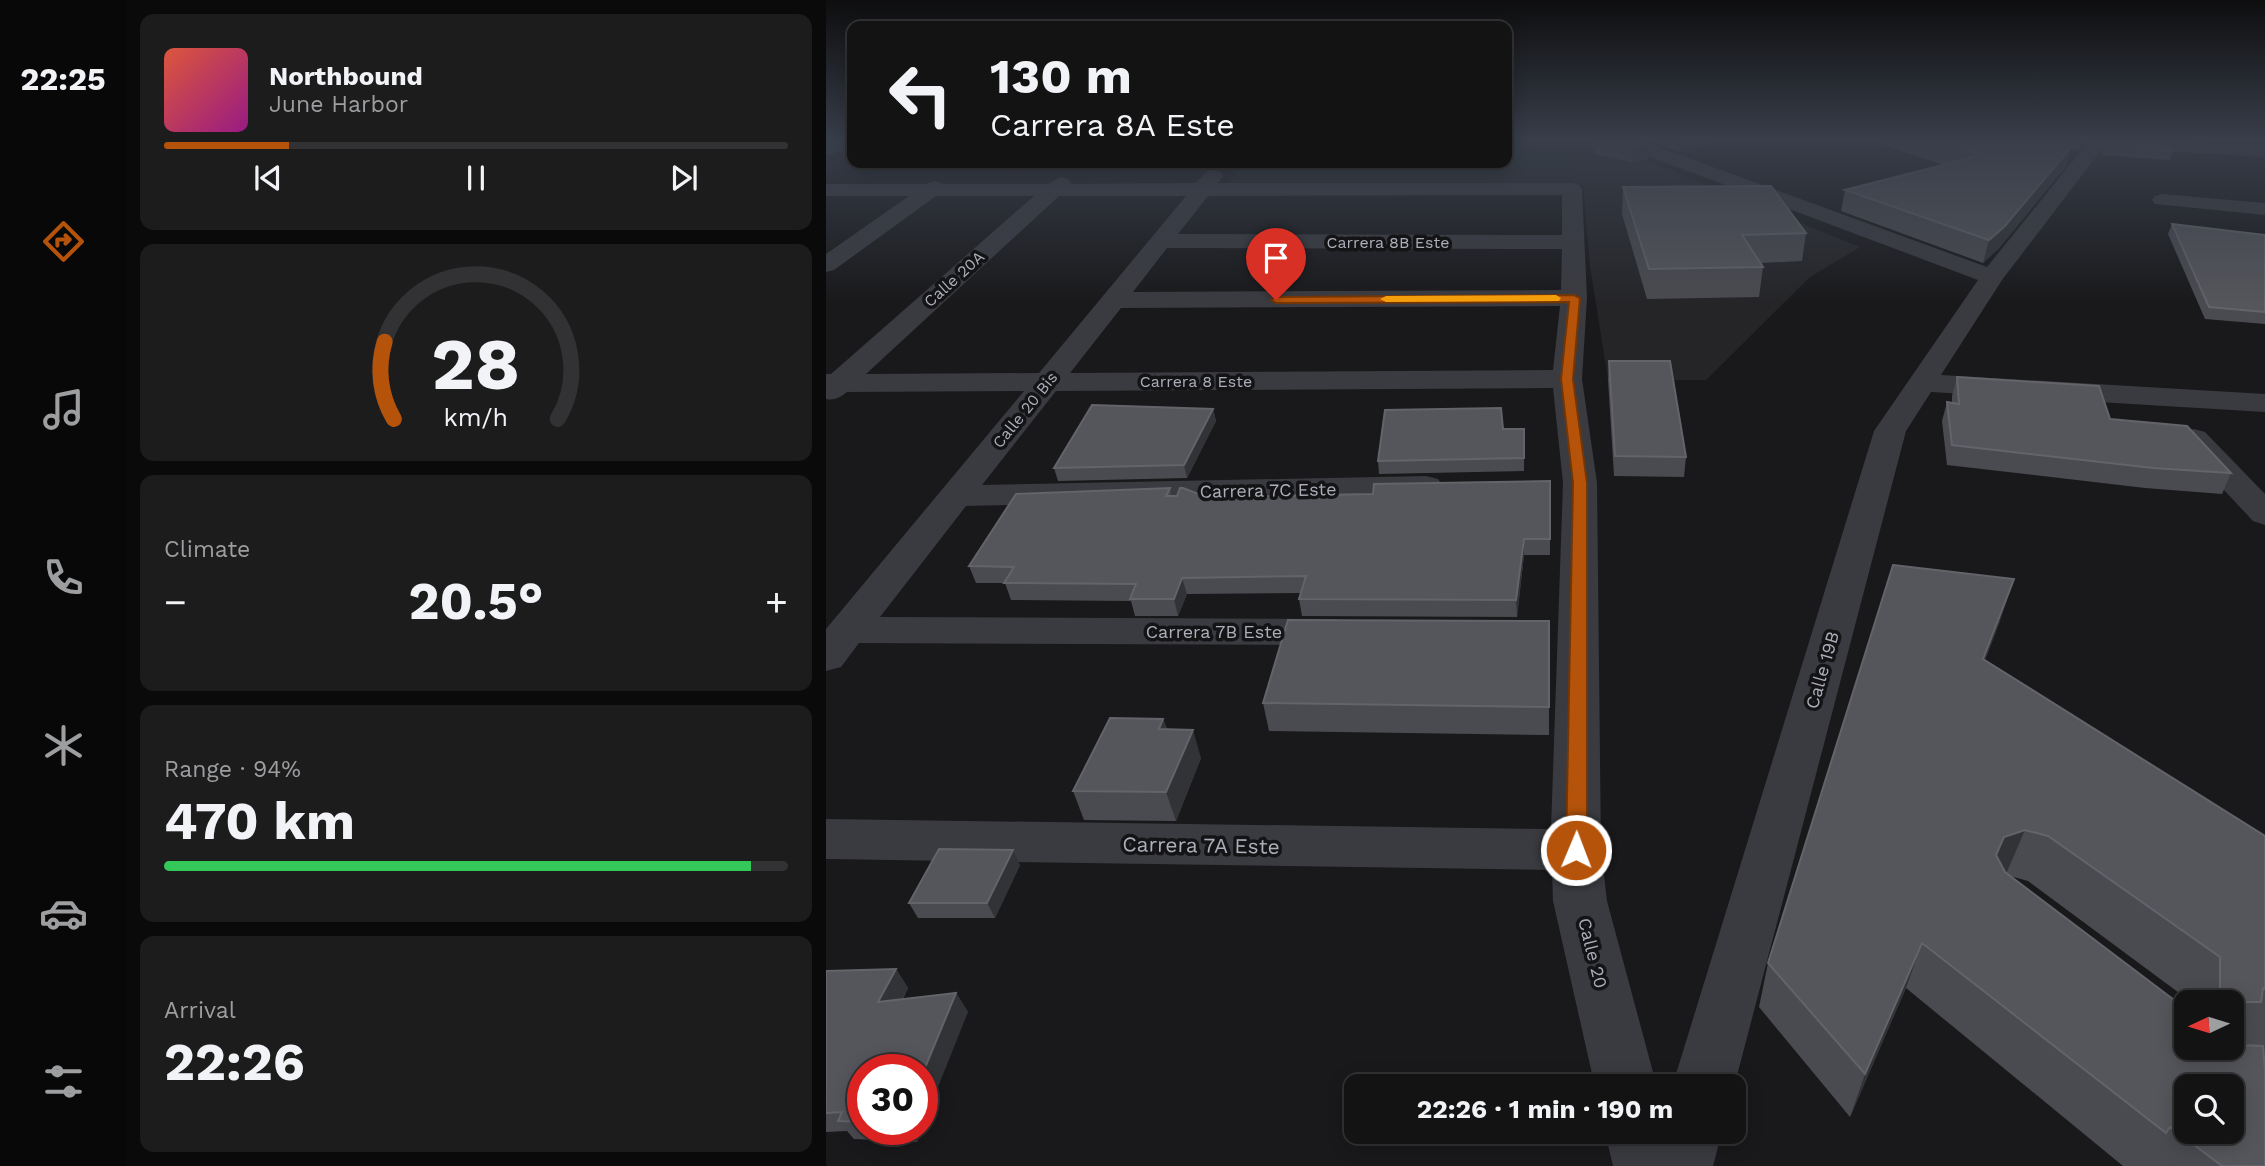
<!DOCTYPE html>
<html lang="en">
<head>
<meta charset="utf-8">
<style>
  :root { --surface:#131314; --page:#1c1c1d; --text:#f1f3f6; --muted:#9d9ea0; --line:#323234; --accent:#b45309 }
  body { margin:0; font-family:"Work Sans",sans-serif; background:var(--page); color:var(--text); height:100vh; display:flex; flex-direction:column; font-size:26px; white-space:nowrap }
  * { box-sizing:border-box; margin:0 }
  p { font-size:23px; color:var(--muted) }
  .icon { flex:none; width:38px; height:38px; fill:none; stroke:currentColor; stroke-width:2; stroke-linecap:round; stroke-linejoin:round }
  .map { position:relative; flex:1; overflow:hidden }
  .details { display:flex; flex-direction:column; gap:14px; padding:14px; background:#0a0a0b; width:700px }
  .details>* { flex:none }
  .banner { position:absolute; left:21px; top:21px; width:665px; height:147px; border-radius:14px; box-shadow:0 4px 18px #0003,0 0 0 2px var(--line); background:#131314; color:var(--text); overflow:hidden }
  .needle { width:46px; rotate:266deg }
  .controls { position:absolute; left:1348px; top:990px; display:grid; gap:14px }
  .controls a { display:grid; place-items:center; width:70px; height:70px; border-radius:14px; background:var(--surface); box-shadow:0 4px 18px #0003,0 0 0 2px var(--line); font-size:35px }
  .speed { position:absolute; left:21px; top:1054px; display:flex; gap:14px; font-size:35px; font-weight:700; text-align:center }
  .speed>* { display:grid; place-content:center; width:91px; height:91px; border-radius:50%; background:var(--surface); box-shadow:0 4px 18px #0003,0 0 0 2px var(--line); line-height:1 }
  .speed .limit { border:10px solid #d22; background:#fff; color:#111 }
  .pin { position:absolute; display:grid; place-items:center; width:60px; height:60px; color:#fff; margin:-72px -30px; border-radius:50% 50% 50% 0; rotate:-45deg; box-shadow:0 0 7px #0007 }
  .pin .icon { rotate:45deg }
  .me { position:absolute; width:77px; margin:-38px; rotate:1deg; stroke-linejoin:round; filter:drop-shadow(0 0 5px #0008) }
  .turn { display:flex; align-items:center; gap:24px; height:147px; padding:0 28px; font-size:32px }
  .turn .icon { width:91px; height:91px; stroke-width:2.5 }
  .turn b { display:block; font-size:49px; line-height:60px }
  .big { font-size:52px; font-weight:700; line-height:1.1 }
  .details .widget { flex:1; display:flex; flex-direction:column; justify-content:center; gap:10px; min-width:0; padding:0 24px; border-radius:14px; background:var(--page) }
  .details .dial { align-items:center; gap:0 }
  .dial svg { height:182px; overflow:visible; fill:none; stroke:var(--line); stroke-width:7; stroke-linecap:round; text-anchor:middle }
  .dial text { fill:var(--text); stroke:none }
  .song { display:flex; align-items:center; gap:21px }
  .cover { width:84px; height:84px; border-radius:10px; background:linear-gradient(135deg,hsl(10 70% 55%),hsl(310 70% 35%)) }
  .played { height:7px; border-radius:4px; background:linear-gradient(90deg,var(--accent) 20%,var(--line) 20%) }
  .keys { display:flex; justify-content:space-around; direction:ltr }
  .heat { display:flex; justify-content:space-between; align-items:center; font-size:38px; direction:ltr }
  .charge { height:10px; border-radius:5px; background:linear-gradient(90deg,#34c759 94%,var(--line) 0) }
  .trip { position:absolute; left:518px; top:1074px; width:402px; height:70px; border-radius:14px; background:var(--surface); box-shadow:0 4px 18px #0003,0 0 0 2px var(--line); font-weight:700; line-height:70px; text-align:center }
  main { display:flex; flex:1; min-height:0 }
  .dock { display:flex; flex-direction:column; width:126px; justify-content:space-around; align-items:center; background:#080808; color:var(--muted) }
  .dock .icon { width:49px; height:49px }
  .dock .current { color:var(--accent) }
  .dock b { font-size:32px; color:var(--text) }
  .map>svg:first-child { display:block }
  .built { fill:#252528 }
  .green { fill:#212922 }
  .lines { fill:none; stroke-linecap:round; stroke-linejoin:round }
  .minor { fill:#3a3b40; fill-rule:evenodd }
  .wall { fill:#4a4b50; fill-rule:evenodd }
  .shaded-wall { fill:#323336 }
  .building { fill:#55565b; stroke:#62646a; stroke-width:2; fill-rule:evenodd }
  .route { fill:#b45309; stroke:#753606; stroke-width:2 }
  .slow { fill:#f59e0b }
  .labels { text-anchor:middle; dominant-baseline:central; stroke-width:7; stroke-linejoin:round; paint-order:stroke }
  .far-street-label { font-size:16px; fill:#acafba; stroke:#141416 }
  .street-label { font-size:18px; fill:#acafba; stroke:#141416 }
  .near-street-label { font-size:21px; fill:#acafba; stroke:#141416 }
</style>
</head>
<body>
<main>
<nav class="dock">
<b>22:25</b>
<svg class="icon current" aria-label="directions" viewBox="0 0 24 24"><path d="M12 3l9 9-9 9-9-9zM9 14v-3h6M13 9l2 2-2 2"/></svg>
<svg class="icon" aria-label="music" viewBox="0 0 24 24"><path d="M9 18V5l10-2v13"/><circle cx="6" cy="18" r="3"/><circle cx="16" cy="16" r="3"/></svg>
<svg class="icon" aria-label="phone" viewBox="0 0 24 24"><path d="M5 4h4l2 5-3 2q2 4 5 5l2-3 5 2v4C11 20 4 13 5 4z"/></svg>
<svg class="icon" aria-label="climate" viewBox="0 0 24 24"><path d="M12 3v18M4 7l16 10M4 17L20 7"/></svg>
<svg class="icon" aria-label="car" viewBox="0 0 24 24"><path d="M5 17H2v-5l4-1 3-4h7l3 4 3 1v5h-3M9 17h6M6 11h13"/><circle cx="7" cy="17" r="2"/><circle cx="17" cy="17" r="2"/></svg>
<svg class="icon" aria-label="filters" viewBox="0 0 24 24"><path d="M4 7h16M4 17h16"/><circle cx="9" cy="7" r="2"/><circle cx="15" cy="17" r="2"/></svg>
</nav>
<section class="details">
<div class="widget">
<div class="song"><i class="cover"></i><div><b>Northbound</b><p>June Harbor</p></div></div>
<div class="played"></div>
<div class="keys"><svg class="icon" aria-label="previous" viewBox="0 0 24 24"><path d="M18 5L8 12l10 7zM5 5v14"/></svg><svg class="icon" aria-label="pause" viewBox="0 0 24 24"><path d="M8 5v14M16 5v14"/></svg><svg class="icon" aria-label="next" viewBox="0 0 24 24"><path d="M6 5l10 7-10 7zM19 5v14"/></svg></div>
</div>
<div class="widget dial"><svg viewBox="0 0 100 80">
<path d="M14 69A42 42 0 1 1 86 69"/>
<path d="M14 69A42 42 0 0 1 10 35" stroke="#b45309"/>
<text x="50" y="56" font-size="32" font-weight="700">28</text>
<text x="50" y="72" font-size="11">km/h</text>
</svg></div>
<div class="widget"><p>Climate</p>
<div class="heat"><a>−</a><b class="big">20.5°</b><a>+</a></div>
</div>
<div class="widget"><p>Range · 94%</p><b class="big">470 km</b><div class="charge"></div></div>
<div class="widget"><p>Arrival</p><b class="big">22:26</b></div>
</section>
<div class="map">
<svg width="1439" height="1166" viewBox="0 0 1439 1166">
  <rect width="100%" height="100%" fill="#19191b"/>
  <!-- built -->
  <path class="built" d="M681,141H772L1034,247L984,277L880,380H782L764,266L757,185L403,183L417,163H681Z"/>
  <!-- green -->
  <path class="green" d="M681,149H749L753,170H640L641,163H681Z
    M515,163H632L630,171L514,170Z"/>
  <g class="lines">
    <!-- minor -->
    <path class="minor" d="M12,141H26V149L0,155V143Z
      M790,141H816L1161,267L1263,141H1282L1176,280L1115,375L1439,394V412L1105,392L1080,431L908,1087H846L1048,431L1152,280L793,145Z
      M1286,141L1439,145V157L1293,149L1287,148L1284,144Z
      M387,170L394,172L397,176L392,183H746L753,185L756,189L761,298L756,379L771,483L775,850L781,901L831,1087H769L727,901L726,870L0,859V819L725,829L737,483L727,388L230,391L156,485L600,476L612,479L617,486L612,493L600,496L140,506L54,617L510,619L524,623L530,632L524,641L510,645L33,643L15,667L0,671V629L198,391L21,392C15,397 8,401 0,399V374H5L208,196H110L8,270L0,272V254L83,196H0V184H100L109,181L117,184H222L235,177L242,179L245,184L370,183L380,172ZM736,195V235L352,234L382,196ZM233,196H360L213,373L40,374ZM341,248L736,249L735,290L307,292ZM734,306L727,370L244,373L295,308Z
      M1336,194L1439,203V215L1329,204L1326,200L1329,196Z
      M1368,429L1379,432L1439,494V525L1427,521L1357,446L1352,439L1357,432Z
      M779,1132H896L887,1166H787Z"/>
  </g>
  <!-- wall -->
  <path class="wall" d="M764,141H823L822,159L806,162L769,154Z
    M824,141H901L853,152Z
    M1044,141H1261L1252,151L1245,149L1240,166L1173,248L1157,263L1015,211L1019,190L1118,165Z
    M1278,146L1348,151L1344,160L1275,155Z
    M797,187L980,233L976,261L935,263L937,267L933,297L821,299L796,214Z
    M1346,224L1439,235V324L1379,319L1342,234Z
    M783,361L860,457L858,477L788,476L782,380Z
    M1131,377L1284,419L1405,473L1396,494L1319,488L1121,465L1116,421L1121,402L1126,403V396Z
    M387,409L390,421L361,478L232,481L228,468Z
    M677,429H698V471L553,474L552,461Z
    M724,481V555H698L691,617L476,616L473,599L475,593L361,594L352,616H309L305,601L185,600L179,583H150L143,566L344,488L345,496L391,495V497L547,494Z
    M723,621V735L443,731L437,703Z
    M1174,621L1159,660L1439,836V1058L1437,1056L1439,1166H1297L1080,988L1024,1117L933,1007L942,963ZM1184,876L1202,881L1364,1001V1003H1405V1042L1410,1036L1423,1046L1413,1045L1360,1048Z
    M337,719L341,729L375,758L350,821L258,820L247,791Z
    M194,865L169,918H92L83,903Z
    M70,969L82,988L77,999L130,993L142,1012L37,1069V1129H96L91,1142L28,1139L21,1131L0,1132V971Z"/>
  <!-- shaded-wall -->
  <path class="shaded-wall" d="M814,141H823L822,159L806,162L807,143Z
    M854,141H901L853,152Z
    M1255,141H1261L1252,151Z
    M1246,146L1240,166L1173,248L1157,263L1163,240Z
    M387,409L390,421L361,478L358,465Z
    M698,539V555L691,617L690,600Z
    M356,578L361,594L352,616L348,599Z
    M1188,579L1174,621L1142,703L1157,659Z
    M337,719L346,747L333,729Z
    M367,730L375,758L350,821L340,792Z
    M1199,830L1180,874L1160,882L1178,837Z
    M187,850L194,865L169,918L161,903Z
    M1096,943L1080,988L1024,1117L1039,1074Z
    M70,969L82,988L65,1021L52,1002Z
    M130,993L142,1012L96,1127V1075Z
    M80,1129H96L91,1142Z"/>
  <!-- building -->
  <path class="building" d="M1110,141H1226L1246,146L1179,226L1163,240L1019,190L1156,155Z
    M1281,143L1344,146L1348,151L1278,146Z
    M945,186L980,233L916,235L937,267L823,269L797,187Z
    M1346,224L1439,235V312L1383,307Z
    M783,361H844L860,457L789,456Z
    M1131,377L1273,386L1284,419L1361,426L1405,473L1327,468L1126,445L1121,402L1133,404Z
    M266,405L387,409L358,465L228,468Z
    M675,408L677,429H698V458L552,461L559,410Z
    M724,481V539H698L690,600L473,599L480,576L356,578L348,599H304L310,584L178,583L188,567L143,566L190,494L344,488L340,496H351L354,488H357L375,495H391L390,497L547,494L548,484Z
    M1067,565L1188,579L1157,659L1439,836V989L1437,988L1435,1002H1394V957L1222,836L1199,830L1178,837L1170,855L1179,872L1360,1009V1048H1405V1042L1413,1045L1437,1046L1439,1071V1166H1396L1344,1127L1340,1133L1096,943L1039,1074L942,963ZM1360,1087H1405V1132H1360Z
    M462,620L723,621V707L437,703Z
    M284,718L337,719L333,729L367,730L340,792L247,791Z
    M113,849L187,850L161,903H83Z
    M70,969L52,1002L130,993L96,1075V1069H37V1122L12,1121L16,1112L0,1113V971Z"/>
  <!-- sky -->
  <linearGradient id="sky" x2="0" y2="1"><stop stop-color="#0e0e0f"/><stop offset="0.46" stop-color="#383e4a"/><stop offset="1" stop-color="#383e4a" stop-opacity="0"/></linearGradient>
  <rect width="1439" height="304" fill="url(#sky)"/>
  <!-- route -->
  <path class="route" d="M748,295L754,298L747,379L761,483V850L758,856L750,858L743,856L740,850L747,483L735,379L743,302L450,303L445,300L450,297Z"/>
  <!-- slow -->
  <path class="slow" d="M730,295L735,298L733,301L560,302L554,299L560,296Z"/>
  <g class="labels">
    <!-- far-street labels -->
    <g class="far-street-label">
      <text x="562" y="242">Carrera 8B Este</text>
      <text transform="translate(128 279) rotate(-42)">Calle 20A</text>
      <text x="370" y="381">Carrera 8 Este</text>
      <text transform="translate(199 410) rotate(-51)">Calle 20 Bis</text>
    </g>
    <!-- street labels -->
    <g class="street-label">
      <text transform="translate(442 490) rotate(-1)">Carrera 7C Este</text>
      <text x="388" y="631">Carrera 7B Este</text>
      <text transform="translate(996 670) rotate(-74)">Calle 19B</text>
      <text transform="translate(767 953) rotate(76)">Calle 20</text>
    </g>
    <!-- near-street labels -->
    <g class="near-street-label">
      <text transform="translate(375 845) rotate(1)">Carrera 7A Este</text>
    </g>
  </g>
</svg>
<div class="controls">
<a><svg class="needle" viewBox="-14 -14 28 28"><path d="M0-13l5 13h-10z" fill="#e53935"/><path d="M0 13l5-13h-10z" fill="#9d9ea0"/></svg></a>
<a><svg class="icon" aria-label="search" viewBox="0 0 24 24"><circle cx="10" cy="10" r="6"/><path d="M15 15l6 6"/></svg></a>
</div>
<div class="speed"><div class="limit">30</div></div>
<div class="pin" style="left:450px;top:300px;background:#d93025"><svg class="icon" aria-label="arrive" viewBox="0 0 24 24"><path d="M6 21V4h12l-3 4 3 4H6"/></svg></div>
<svg class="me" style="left:750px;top:850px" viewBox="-20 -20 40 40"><circle r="17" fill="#b45309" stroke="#fff" stroke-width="3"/><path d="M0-11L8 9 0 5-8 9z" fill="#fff"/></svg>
<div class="trip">22:26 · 1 min · 190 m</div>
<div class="banner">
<div class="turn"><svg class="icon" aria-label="left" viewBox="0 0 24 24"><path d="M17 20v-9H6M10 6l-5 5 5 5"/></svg><div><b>130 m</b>Carrera 8A Este</div></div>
</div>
</div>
</main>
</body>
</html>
